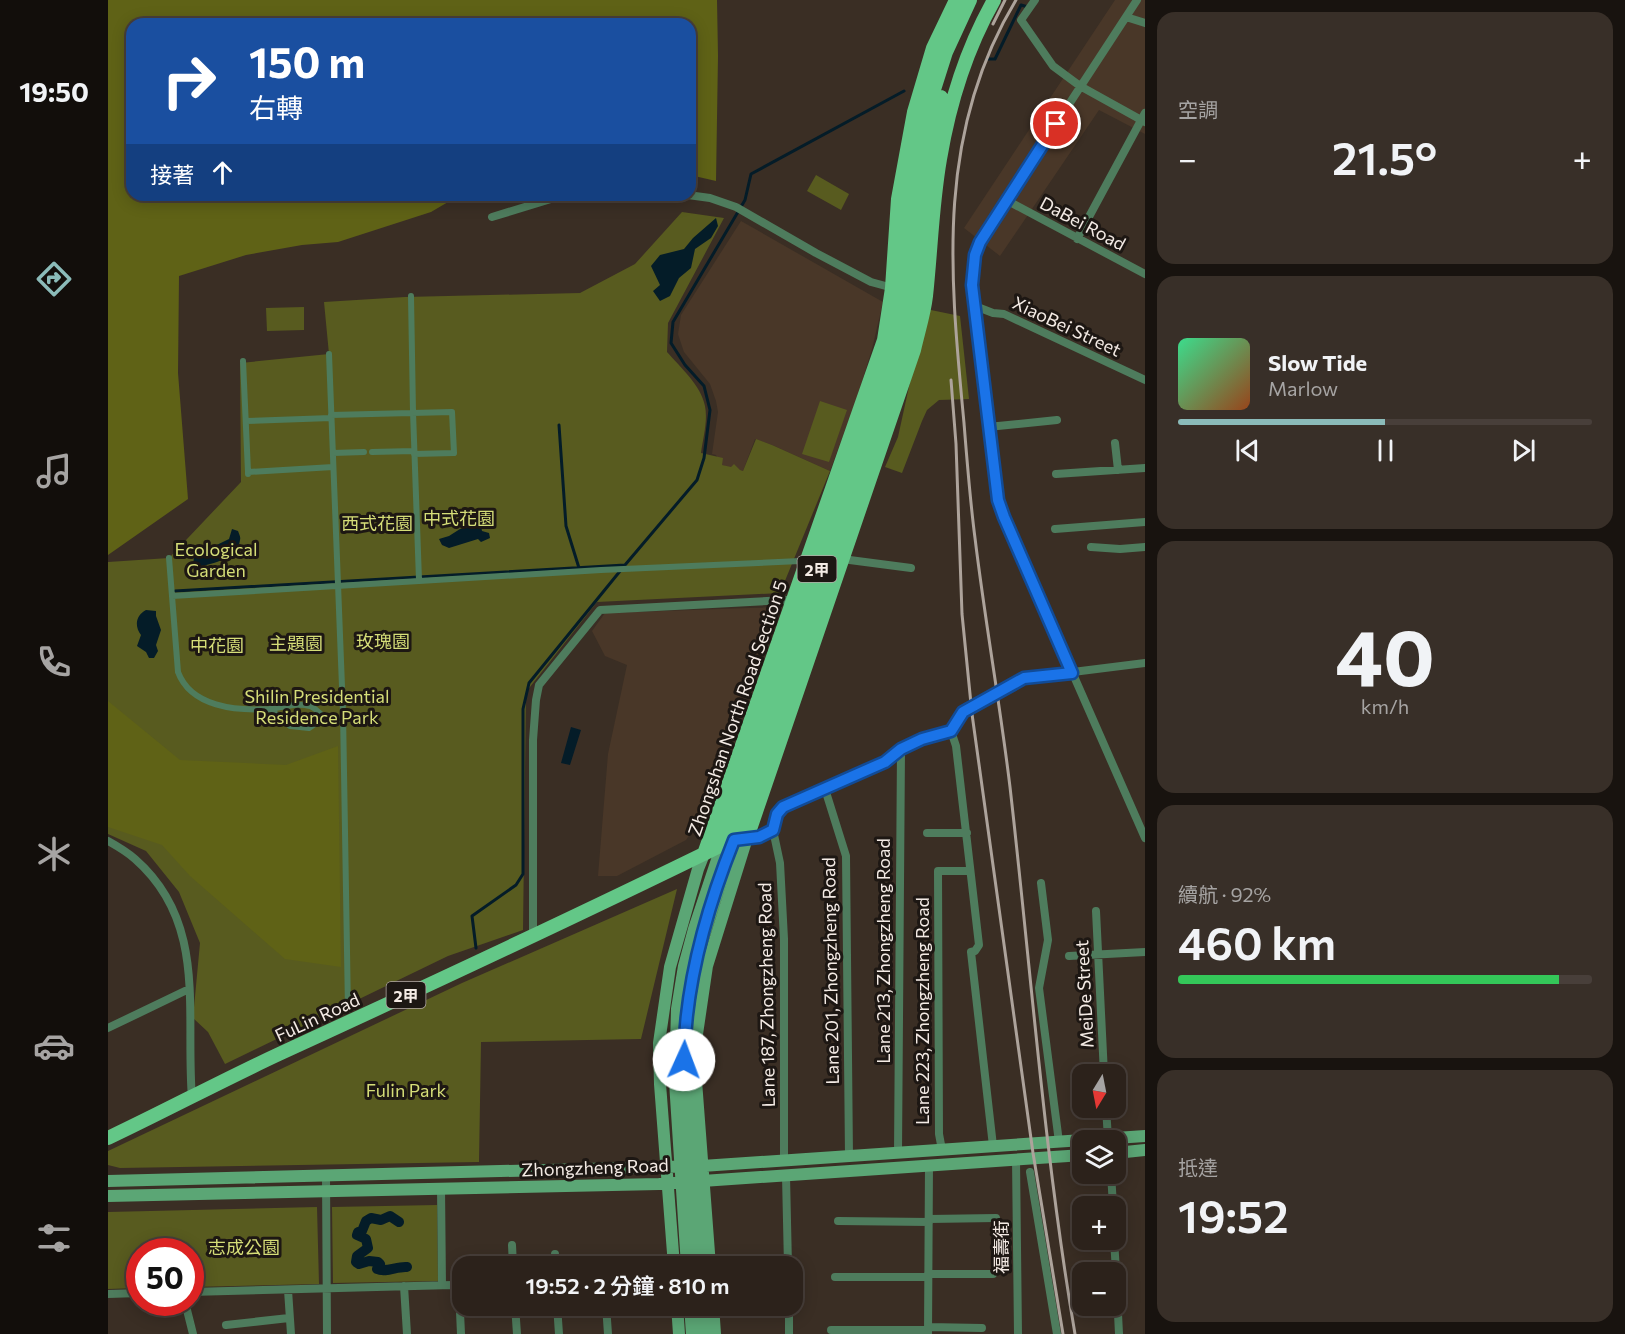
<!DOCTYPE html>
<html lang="zh-TW">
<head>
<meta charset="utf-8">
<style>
  :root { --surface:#2c221b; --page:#382f28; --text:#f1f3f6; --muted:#a6a4a3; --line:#483f3a; --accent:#8bbbb9 }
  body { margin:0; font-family:Commissioner,"Noto Sans TC",sans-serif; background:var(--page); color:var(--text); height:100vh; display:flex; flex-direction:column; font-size:22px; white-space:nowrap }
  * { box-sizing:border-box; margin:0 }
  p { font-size:20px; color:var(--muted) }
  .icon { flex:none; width:33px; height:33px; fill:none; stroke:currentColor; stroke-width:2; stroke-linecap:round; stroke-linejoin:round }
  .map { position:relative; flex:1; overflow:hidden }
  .drawer { display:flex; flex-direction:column; gap:12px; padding:12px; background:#18130f; width:480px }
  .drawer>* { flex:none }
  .guide { position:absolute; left:18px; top:18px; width:570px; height:183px; border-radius:18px; box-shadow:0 3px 15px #0003,0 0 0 2px var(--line); background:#1a4fa0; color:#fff; overflow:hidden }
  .needle { width:39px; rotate:190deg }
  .buttons { position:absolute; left:964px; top:1064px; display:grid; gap:12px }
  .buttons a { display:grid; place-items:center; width:54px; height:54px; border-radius:12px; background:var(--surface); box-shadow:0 3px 15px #0003,0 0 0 2px var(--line); font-size:30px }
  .speed { position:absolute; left:18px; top:1238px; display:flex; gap:12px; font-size:30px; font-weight:700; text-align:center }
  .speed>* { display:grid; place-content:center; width:78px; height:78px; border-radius:50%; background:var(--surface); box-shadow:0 3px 15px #0003,0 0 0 2px var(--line); line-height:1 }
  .speed .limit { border:9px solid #d22; background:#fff; color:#111 }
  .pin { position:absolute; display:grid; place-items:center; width:51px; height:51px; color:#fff; margin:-26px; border:3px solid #fff; border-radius:50%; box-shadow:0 2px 6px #0007 }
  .me { position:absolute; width:66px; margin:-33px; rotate:2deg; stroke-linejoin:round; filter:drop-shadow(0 0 4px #0008) }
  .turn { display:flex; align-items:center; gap:21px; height:126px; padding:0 24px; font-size:27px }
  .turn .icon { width:78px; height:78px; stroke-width:2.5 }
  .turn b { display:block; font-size:42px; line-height:51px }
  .then { display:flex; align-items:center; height:57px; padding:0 24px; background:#0003; gap:12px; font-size:22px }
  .big { font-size:45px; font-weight:600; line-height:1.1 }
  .drawer .widget { flex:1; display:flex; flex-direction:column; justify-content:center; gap:9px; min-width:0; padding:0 21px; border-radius:18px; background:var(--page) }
  .drawer .dial { align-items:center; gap:0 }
  .dial b { font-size:78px; line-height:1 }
  .song { display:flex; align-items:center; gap:18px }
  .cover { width:72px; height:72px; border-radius:9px; background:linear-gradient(135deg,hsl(150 70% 55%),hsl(20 70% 35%)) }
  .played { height:6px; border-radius:3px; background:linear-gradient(90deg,var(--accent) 50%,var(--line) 50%) }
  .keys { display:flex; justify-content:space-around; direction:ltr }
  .heat { display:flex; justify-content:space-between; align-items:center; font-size:33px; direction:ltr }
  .charge { height:9px; border-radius:4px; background:linear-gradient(90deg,#34c759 92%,var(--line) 0) }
  .trip { position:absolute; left:344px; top:1256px; width:351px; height:60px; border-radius:18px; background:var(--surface); box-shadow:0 3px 15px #0003,0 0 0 2px var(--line); font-weight:600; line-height:60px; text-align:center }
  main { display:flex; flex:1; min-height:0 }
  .tabs { display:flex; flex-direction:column; width:108px; justify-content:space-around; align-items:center; background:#120e0b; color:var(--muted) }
  .tabs .icon { width:42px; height:42px }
  .tabs .current { color:var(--accent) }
  .tabs b { font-size:27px; color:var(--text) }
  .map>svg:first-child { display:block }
  .built { fill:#493728 }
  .green { fill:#585b1f }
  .forest { fill:#5f6216 }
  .water { fill:#041c28 }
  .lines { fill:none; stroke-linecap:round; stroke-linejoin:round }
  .stream { stroke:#041c28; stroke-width:3 }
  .canal { stroke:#041c28; stroke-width:10 }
  .pedestrian { stroke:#4e7c5d; stroke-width:6 }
  .minor { stroke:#4e7c5d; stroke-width:8 }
  .secondary { stroke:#5ba675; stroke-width:12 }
  .primary { stroke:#63c787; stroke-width:14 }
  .rail { stroke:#ada39b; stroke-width:3 }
  .route-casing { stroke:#114b97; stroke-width:15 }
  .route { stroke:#1a73e8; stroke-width:10 }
  .labels { text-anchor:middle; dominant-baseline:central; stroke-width:6; stroke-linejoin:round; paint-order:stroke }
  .shield { fill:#1d1713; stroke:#b4aba6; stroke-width:1.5 }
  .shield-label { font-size:16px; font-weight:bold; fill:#f4ebe5 }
  .street-label { font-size:18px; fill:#f4ebe5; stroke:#1d1713 }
  .park-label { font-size:18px; fill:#d6de78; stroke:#1d1713 }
</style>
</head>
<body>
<main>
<nav class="tabs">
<b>19:50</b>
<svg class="icon current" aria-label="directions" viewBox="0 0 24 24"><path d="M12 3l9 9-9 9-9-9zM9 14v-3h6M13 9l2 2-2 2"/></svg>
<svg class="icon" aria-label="music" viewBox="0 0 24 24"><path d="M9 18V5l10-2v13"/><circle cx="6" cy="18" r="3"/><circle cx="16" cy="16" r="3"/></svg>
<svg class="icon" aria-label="phone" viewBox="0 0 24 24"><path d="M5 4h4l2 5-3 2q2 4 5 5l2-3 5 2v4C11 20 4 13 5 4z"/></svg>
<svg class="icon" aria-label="climate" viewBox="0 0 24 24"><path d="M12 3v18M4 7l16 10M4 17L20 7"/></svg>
<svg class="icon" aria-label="car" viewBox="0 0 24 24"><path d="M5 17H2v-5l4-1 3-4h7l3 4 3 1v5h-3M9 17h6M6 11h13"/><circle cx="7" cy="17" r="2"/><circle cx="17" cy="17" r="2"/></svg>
<svg class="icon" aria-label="filters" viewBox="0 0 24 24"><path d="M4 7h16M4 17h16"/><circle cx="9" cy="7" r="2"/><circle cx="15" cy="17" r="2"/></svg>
</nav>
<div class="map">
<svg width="1037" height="1334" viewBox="0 0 1037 1334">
  <rect width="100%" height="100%" fill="#3a2e24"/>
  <!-- built -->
  <path class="built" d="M1007,0H1037V134L991,110L892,256L856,228Z
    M633,221L775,302L764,349L748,401L722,471L664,445L647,439L635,471L613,465L608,455L604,454L610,412L608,401L602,384L576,352L570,334L573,315Z
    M670,607L641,675L589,824L578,840L509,876H490L500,754L519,665L497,656L484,631L497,613Z"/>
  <!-- green -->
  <path class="green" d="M708,175L741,194L733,210L699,191Z
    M574,212L616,218L560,323L559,352C572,367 593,385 597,406C600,421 595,438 593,453L615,458L614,465L623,467L626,464L632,470L635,471L648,439L664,445L722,471L672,593L489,602L418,692L415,930L340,956L117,1064L100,1032L85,1018L92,943L71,892L38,851L0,834V562L61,558L133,482L132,363L221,354L216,302L297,297L472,293L527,264Z
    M196,307V330L159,331L158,308Z
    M818,309L852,316L861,399L831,400L819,410L814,421L794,473L777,467L790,437Z
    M712,401L739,410L721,462L694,454Z
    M569,889L533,1039L373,1042L371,1162L12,1168L0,1165V1151L354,983Z
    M329,1205L330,1281L225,1283L224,1207Z
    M209,1207L211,1284L83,1287L82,1251H32L31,1288L0,1289V1212Z"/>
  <!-- forest -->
  <path class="forest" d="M0,0H609L610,56L608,181L582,175V24H24V195H352L323,212L230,242L194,245L138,255L71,276L70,373L80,499L0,555Z
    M0,701L72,760L178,765L230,746L233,967L177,959L82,876L54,845L0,827Z"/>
  <!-- water -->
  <path class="water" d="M608,218L610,226L603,238L587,249L583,268L571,278L562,296L552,301L545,291L552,285L543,266L552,255L576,249L585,238Z
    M372,521L374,531L381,533L382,538L373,542L370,539L341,548L334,545L331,539L341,536L352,529L367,526Z
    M124,529L130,531C131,534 133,537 132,540C130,559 100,566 85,567L86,556L121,539Z
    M38,610L48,611V616L53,630L48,645L50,651L46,658H41L38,652L29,646L33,635C26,626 28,615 38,610Z
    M463,727L473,730L462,765L453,763Z"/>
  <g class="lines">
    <!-- stream -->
    <path class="stream" d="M879,59H887L913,5L920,7
      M451,425L458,526L471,568
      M67,591L517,565
      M368,948L364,916L408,885L415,874V709L421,683L517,565L589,480L596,458L602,410L596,386L577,365L563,343L565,322L637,200L643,174L796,91"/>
    <!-- canal -->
    <path class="canal" d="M291,1222L282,1216L273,1220L263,1218L258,1221L254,1231L250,1232L249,1235L258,1239L260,1248L249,1256L248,1262L251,1264L261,1261L270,1262L272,1264L269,1269C278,1273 289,1266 299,1267"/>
    <!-- pedestrian -->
    <path class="pedestrian" d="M303,296L305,412L311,580
      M221,354L235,712L240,1010
      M135,361L140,472
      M223,415L344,412L346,453L306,454
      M138,421L223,418
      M264,452L306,451
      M225,453L256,452
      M140,474V472L225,467
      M61,558L70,672C83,707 128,711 161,709C175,708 187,702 202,706C208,708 211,714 217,717C222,719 229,719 235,720
      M64,596L493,570L692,561L698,562
      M162,709L182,726L201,728L217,717"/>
    <!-- minor -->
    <path class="minor" d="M927,0L913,20L945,66L972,86L1037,122
      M1029,0L871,242L867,255L864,285L890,500L896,517L1037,838
      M1018,17L1037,23
      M580,195L602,198L628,207L708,253L763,282L785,288
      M898,200L1037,274
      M384,217L456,195
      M969,239L1037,113
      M867,306L885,313L896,314L1037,380
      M880,427L949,420
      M1007,443L1010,470
      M948,474L1037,468
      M947,529L1037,522
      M983,547L1012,549L1037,547
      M734,559L803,568
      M843,731L848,746L871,945L867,951L863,952L885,1146
      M717,789L738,856L741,1156
      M665,830L672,863L676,939V1161
      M819,833H859
      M639,838L651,837L665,830L669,814L675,807L777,762L793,749L814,739L843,731L855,712L917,678L1037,663
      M0,841C9,846 19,852 27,859C100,923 77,1012 84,1098
      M933,883L940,940L931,988L951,1142
      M988,911L996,1074
      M425,937V740L428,700L431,685L492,610L678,600L686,602
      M961,956L1037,952
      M0,1028L81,989
      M998,1107L1000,1139
      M834,1150L831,1134L830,871H862
      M790,1153L793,749
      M908,1159L910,1334
      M922,1172L949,1334
      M1003,1173L1005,1206
      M218,1176L219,1334
      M678,1176L680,1266
      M333,1188L334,1285
      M821,1219L888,1218
      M730,1221L821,1222
      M1006,1239L1008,1272
      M404,1245L405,1266
      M447,1254V1266
      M1008,1273L1011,1334
      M820,1274H885
      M727,1277H820
      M296,1286L299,1334
      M180,1290L183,1334
      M82,1292L344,1285L351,1289L353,1334
      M0,1294L32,1293
      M77,1302L85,1334
      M407,1305L409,1334
      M449,1305L451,1334
      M498,1305L500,1334
      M681,1305V1334
      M118,1325L181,1318
      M820,1327L874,1328
      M723,1330H820
      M820,1334L821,1165"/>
    <!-- secondary -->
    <path class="secondary" d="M978,1140L1037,1136
      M1008,1153L1037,1150
      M0,1181L594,1166L975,1140
      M0,1196L551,1184L975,1155
      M566,1266L552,1084L551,1043L562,967L590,869L596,854
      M579,1266L567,1082L569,1009L576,966L586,929L614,845
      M590,1266L576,1081L577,1038L580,1001L587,963L626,840
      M602,1266L588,1081V1041L599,966L639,838
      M569,1305L571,1334
      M582,1305L584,1334
      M593,1305L596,1334
      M605,1305L607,1334"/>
    <!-- primary -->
    <path class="primary" d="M626,840L796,346L807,293L815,188L826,122L833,97
      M614,845L786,345L796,300L805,187L817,118L838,52L862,0
      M596,854L776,340L784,288L790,199L806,112L825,48L848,0
      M0,1138C57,1111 113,1081 171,1054C319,986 467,917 614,845L626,840L639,838L806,350C810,332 816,314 818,296C823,250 824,205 832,159C841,105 859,48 886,0"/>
    <!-- rail -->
    <path class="rail" d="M908,0C827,134 842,275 856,423C859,461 862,500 867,538C877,621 892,704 902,787C923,970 936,1153 967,1334
      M885,24L897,0
      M843,380L848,444L854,614L864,714L925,1153L955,1334"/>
  </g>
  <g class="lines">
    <!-- route casing -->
    <g class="route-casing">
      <path id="route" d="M576,1060C577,984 598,910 626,840L651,837L665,830L669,814L675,807L777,762L793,749L814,739L843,731L855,712L916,678L964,673L896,517L890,500L864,285L867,255L872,242L948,124"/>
    </g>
    <!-- route -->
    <use href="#route" class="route"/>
  </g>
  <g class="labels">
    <!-- shield labels -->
    <g class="shield">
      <rect x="689.5" y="556" width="39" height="26" rx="4.5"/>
      <rect x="278.5" y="982" width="39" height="26" rx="4.5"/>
    </g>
    <g class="shield-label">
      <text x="709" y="569">2甲</text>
      <text x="298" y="995">2甲</text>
    </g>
    <!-- street labels -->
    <g class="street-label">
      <text transform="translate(975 223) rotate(28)">DaBei Road</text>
      <text transform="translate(959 326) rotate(25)">XiaoBei Street</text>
      <text transform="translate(629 708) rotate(-71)">Zhongshan North Road Section 5</text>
      <text transform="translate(775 951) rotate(-90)">Lane 213, Zhongzheng Road</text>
      <text transform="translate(722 971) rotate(-91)">Lane 201, Zhongzheng Road</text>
      <text transform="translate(976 994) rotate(-93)">MeiDe Street</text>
      <text transform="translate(658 995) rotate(-91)">Lane 187, Zhongzheng Road</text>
      <text transform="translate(814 1011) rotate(-90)">Lane 223, Zhongzheng Road</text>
      <text transform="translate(209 1017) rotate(-25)">FuLin Road</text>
      <text transform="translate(487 1167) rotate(-2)">Zhongzheng Road</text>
      <text transform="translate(893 1247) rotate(-90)">福壽街</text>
    </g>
    <!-- park labels -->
    <g class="park-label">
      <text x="351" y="518">中式花園</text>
      <text x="269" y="523">西式花園</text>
      <text x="108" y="549">Ecological<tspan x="108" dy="21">Garden</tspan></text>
      <text x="275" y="641">玫瑰園</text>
      <text x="188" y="643">主題園</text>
      <text x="109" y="645">中花園</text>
      <text x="209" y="696">Shilin Presidential<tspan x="209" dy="21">Residence Park</tspan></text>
      <text x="298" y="1090">Fulin Park</text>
      <text x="136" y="1247">志成公園</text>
    </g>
  </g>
</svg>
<div class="buttons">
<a><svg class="needle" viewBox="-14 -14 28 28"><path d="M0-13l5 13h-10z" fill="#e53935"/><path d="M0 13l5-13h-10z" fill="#a6a4a3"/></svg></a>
<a><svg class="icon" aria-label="layers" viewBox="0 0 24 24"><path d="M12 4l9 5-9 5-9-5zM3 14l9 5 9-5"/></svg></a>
<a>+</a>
<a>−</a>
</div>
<div class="speed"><div class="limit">50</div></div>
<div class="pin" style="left:948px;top:124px;background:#d93025"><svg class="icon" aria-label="arrive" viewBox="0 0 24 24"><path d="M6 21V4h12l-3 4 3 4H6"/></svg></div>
<svg class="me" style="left:576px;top:1060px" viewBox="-20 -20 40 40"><circle r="19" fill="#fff"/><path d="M0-13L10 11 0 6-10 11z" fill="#1a73e8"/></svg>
<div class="trip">19:52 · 2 分鐘 · 810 m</div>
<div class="guide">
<div class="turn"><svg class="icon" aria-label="right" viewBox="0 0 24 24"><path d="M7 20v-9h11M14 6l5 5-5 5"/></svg><div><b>150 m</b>右轉</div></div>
<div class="then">接著<svg class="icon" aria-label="ahead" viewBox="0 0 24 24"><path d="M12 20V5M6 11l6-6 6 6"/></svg></div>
</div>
</div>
<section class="drawer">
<div class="widget"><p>空調</p>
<div class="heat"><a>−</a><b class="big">21.5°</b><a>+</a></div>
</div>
<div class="widget">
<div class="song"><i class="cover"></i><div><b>Slow Tide</b><p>Marlow</p></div></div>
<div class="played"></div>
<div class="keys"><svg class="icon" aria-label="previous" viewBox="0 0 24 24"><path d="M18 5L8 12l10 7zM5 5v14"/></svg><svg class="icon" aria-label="pause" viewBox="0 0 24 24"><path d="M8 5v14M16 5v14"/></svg><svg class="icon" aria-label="next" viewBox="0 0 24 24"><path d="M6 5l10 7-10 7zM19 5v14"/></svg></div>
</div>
<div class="widget dial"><b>40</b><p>km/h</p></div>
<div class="widget"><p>續航 · 92%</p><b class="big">460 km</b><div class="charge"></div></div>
<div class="widget"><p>抵達</p><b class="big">19:52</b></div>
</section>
</main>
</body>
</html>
